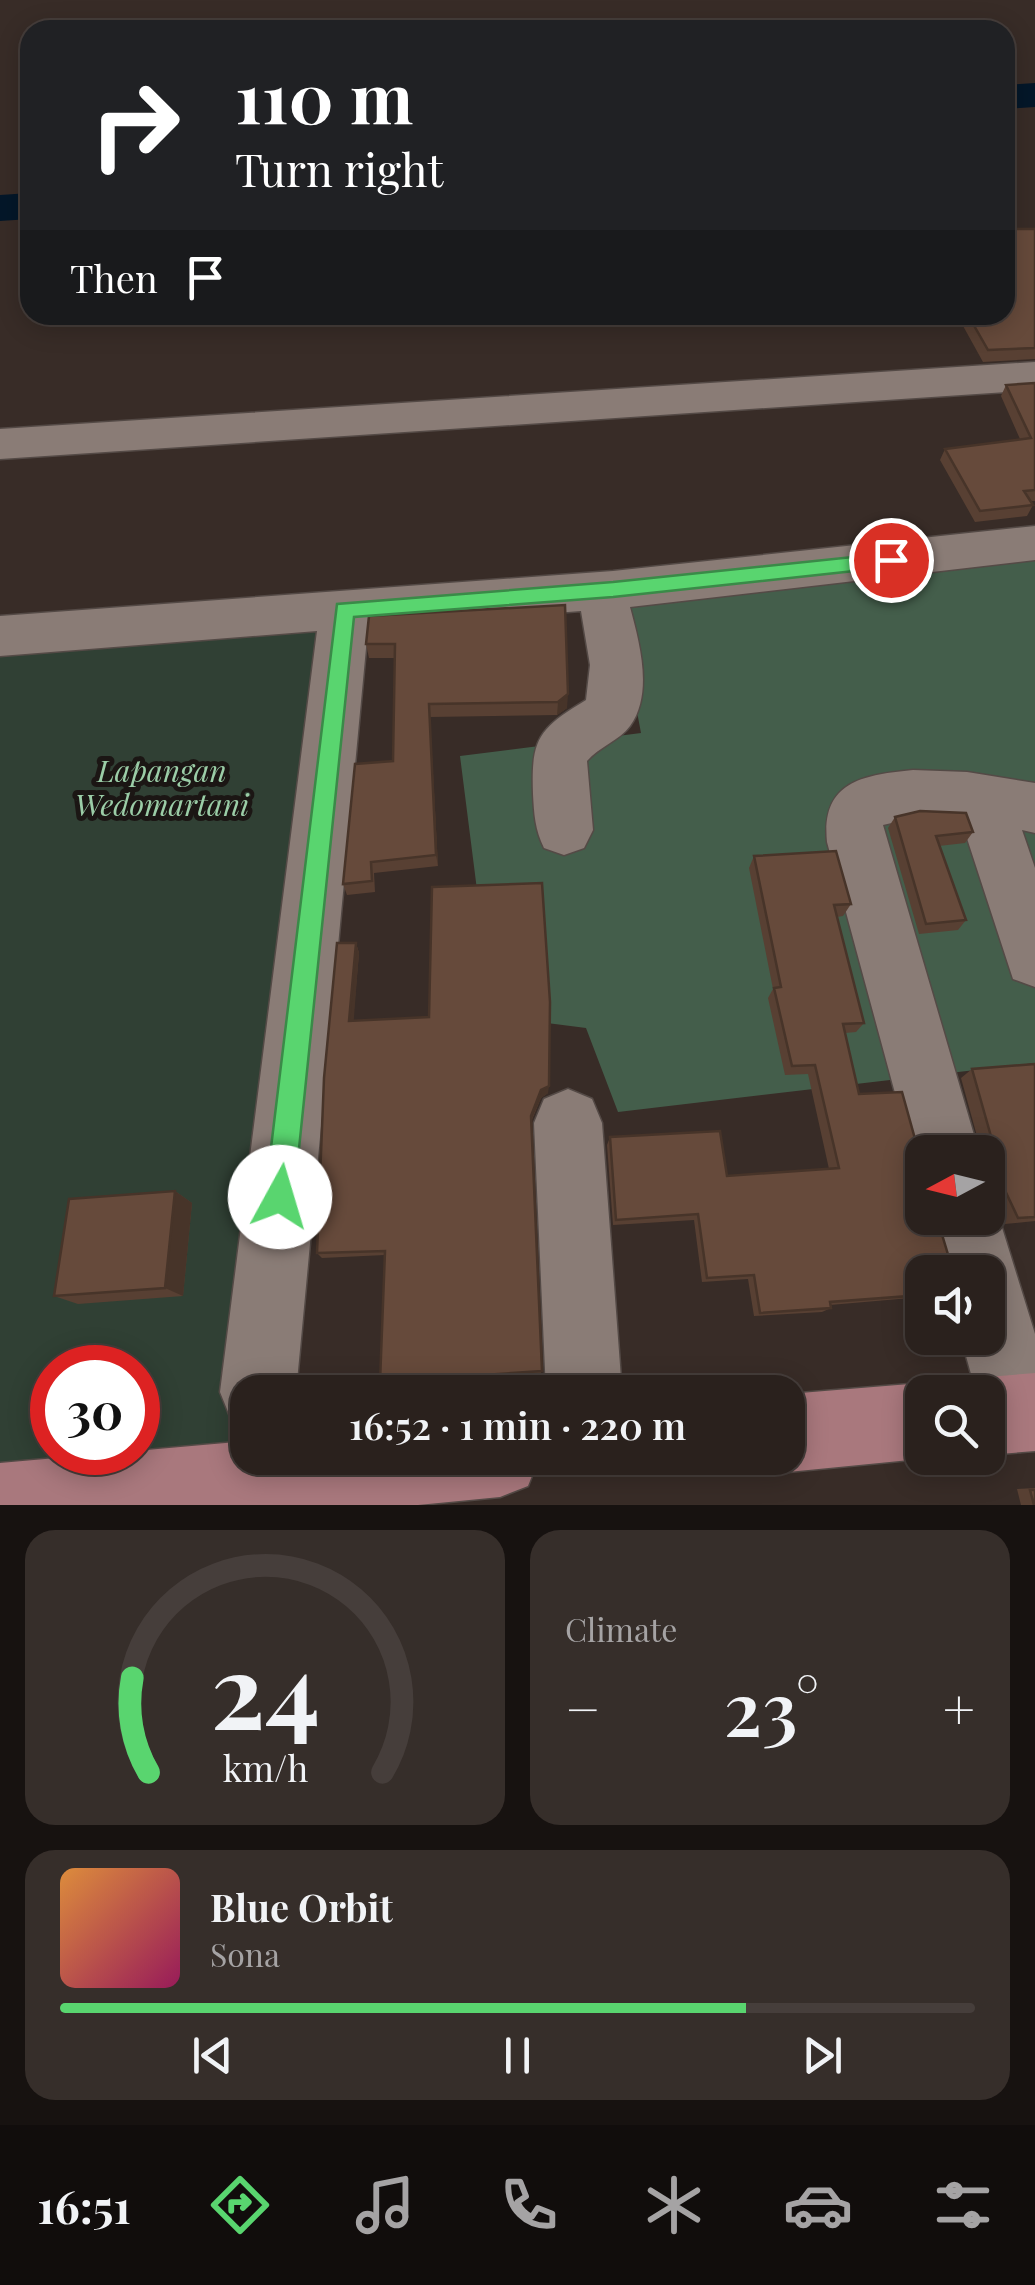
<!DOCTYPE html>
<html lang="en">
<head>
<meta charset="utf-8">
<style>
  :root { --surface:#2a211d; --page:#362e2a; --text:#f1f3f6; --muted:#a5a3a4; --line:#463e3b; --accent:#59d56f }
  body { margin:0; font-family:"Playfair Display",serif; background:var(--page); color:var(--text); height:100vh; display:flex; flex-direction:column; font-size:38px; white-space:nowrap }
  * { box-sizing:border-box; margin:0 }
  p { font-size:32px; color:var(--muted) }
  .icon { flex:none; width:55px; height:55px; fill:none; stroke:currentColor; stroke-width:2; stroke-linecap:round; stroke-linejoin:round }
  .map { position:relative; height:1505px; overflow:hidden }
  .side { display:flex; flex-direction:column; gap:25px; padding:25px; background:#171210; flex:1 }
  .side>* { flex:none }
  .banner { position:absolute; left:20px; top:20px; width:995px; height:305px; border-radius:30px; box-shadow:0 5px 25px #0003,0 0 0 2px var(--line); background:#202124; color:#fff; overflow:hidden }
  .needle { width:65px; rotate:263deg }
  .buttons { position:absolute; left:905px; top:1135px; display:grid; gap:20px }
  .buttons a { display:grid; place-items:center; width:100px; height:100px; border-radius:20px; background:var(--surface); box-shadow:0 5px 25px #0003,0 0 0 2px var(--line); font-size:50px }
  .speed { position:absolute; left:30px; top:1345px; display:flex; gap:20px; font-size:50px; font-weight:700; text-align:center }
  .speed>* { display:grid; place-content:center; width:130px; height:130px; border-radius:50%; background:var(--surface); box-shadow:0 5px 25px #0003,0 0 0 2px var(--line); line-height:1 }
  .speed .limit { border:15px solid #d22; background:#fff; color:#111 }
  .pin { position:absolute; display:grid; place-items:center; width:85px; height:85px; color:#fff; margin:-42px; border:5px solid #fff; border-radius:50%; box-shadow:0 2px 10px #0007 }
  .me { position:absolute; width:110px; margin:-55px; rotate:6deg; stroke-linejoin:round; filter:drop-shadow(0 0 8px #0008) }
  .turn { display:flex; align-items:center; gap:35px; height:210px; padding:0 50px; font-size:45px }
  .turn .icon { width:130px; height:130px; stroke-width:2.5 }
  .turn b { display:block; font-size:70px; line-height:85px }
  .then { display:flex; align-items:center; height:95px; padding:0 50px; background:#0003; gap:20px; font-size:38px }
  .big { font-size:75px; font-weight:600; line-height:1.1 }
  .side .card { flex:1; display:flex; flex-direction:column; justify-content:center; gap:15px; min-width:0; padding:0 35px; border-radius:30px; background:var(--page) }
  .side .dial { align-items:center; gap:0 }
  .dial svg { height:260px; overflow:visible; fill:none; stroke:var(--line); stroke-width:7; stroke-linecap:round; text-anchor:middle }
  .dial text { fill:var(--text); stroke:none }
  .song { display:flex; align-items:center; gap:30px }
  .cover { width:120px; height:120px; border-radius:15px; background:linear-gradient(135deg,hsl(30 70% 55%),hsl(330 70% 35%)) }
  .played { height:10px; border-radius:5px; background:linear-gradient(90deg,var(--accent) 75%,var(--line) 75%) }
  .keys { display:flex; justify-content:space-around; direction:ltr }
  .heat { display:flex; justify-content:space-between; align-items:center; font-size:55px; direction:ltr }
  .side .tiles { flex:1; display:grid; gap:25px; grid-template-columns:1fr 1fr }
  .card:last-child { grid-column:span 2 }
  .trip { position:absolute; left:230px; top:1375px; width:575px; height:100px; border-radius:30px; background:var(--surface); box-shadow:0 5px 25px #0003,0 0 0 2px var(--line); font-weight:600; line-height:100px; text-align:center }
  .tab-bar { display:flex; height:160px; justify-content:space-around; align-items:center; background:#110d0c; color:var(--muted) }
  .tab-bar .icon { width:70px; height:70px }
  .tab-bar .active { color:var(--accent) }
  .tab-bar b { font-size:45px; color:var(--text) }
  .map>svg:first-child { display:block }
  .green { fill:#304034; fill-rule:evenodd }
  .forest { fill:#445e4b }
  .lines { fill:none; stroke-linecap:round; stroke-linejoin:round }
  .river { fill:#041729; fill-rule:evenodd }
  .minor-casing { stroke:#544a46; stroke-width:3 }
  .major-casing { stroke:#544a46; stroke-width:3 }
  .minor { fill:#8a7c76; fill-rule:evenodd }
  .major { fill:#a9787d; fill-rule:evenodd }
  .wall { fill:#584033 }
  .shaded-wall { fill:#473429 }
  .building { fill:#664a3b; stroke:#473429; stroke-width:2.5 }
  .route { fill:#59d56f; stroke:#3a8a48; stroke-width:2.5 }
  .labels { text-anchor:middle; dominant-baseline:central; stroke-width:10; stroke-linejoin:round; paint-order:stroke }
  .park-label { font-size:30px; font-style:italic; fill:#9bcda7; stroke:#1b1614 }
</style>
</head>
<body>
<div class="map">
<svg width="1035" height="1505" viewBox="0 0 1035 1505">
  <rect width="100%" height="100%" fill="#382c27"/>
  <!-- green -->
  <path class="green" d="M345,610L258,1392H248L249,1479L0,1503V636ZM52,1368H138V1452H52Z"/>
  <!-- forest -->
  <path class="forest" d="M1035,548V1063L618,1112L586,1028L493,1016L460,756L641,733L615,595Z"/>
  <g class="lines">
    <!-- river -->
    <path class="river" d="M1035,83V107L1005,109V85Z
      M30,193V219L0,221V195Z"/>
    <!-- minor casing -->
    <g class="minor-casing">
      <path id="minor" d="M1035,362V390L0,459V429Z
        M1035,526V560L630,607C639,641 654,693 630,726C620,740 599,747 587,761L593,830L584,848L564,855L544,848C535,830 534,814 533,794C531,739 538,729 586,700L590,665L581,611L368,627L296,1392H248V1426L231,1419L220,1392L317,631L0,656V616L613,571Z
        M913,770L967,772L1035,783V833L1022,830L1035,868V987L1013,979L961,820L913,818L883,825L979,1152H922V1177L911,1152L827,842C821,782 862,775 913,770Z
        M568,1089L592,1099L602,1123L622,1392H546L534,1123L544,1099Z
        M988,1192L999,1218L1035,1334V1446L1020,1452L993,1440L988,1428V1392H976L961,1338H988V1272H944L929,1218H988Z"/>
    </g>
    <!-- major casing -->
    <g class="major-casing">
      <path id="major" d="M1035,1373V1451L988,1455V1392H959L961,1389L988,1377Z
        M922,1383L945,1392H922V1458H930L788,1472L760,1461L759,1458H788V1394Z
        M248,1441V1458H539L528,1486L500,1497L418,1505H0V1463Z"/>
    </g>
    <!-- minor -->
    <use href="#minor" class="minor"/>
    <!-- major -->
    <use href="#major" class="major"/>
  </g>
  <!-- wall -->
  <path class="wall" d="M1035,229V359L983,362L957,315H1005Z
    M1035,383V501H1031L1033,505L1027,516L975,522L940,460L945,449L1020,439L1001,396L1006,385Z
    M565,605L567,708L557,715L430,717L438,866L374,873L375,892L347,895L343,884L393,761L395,658H369L366,644Z
    M895,817L973,832L965,843L939,846L966,920L958,930L919,934L888,828Z
    M836,851L851,904L843,916L837,917L864,1023L856,1032L845,1033L859,1094L902,1092L917,1146L922,1156V1218H937L953,1271H997V1289L988,1292V1272H922V1297L830,1305L831,1308L822,1312L754,1316L748,1279L702,1282L694,1220L613,1225L607,1145L610,1137L720,1131L727,1176L829,1169L808,1074L785,1075L768,998L773,989L749,868L754,856Z
    M356,943L359,953L353,1021L548,1093L541,1098L531,1122L541,1373L470,1377V1381L384,1383L380,1382L385,1255L322,1258L317,1253Z
    M1035,1064V1221L1005,1224L997,1206V1208L988,1213V1152H930L936,1149L980,1147L961,1078L972,1069Z
    M175,1191L192,1203L183,1296L78,1304L54,1296Z
    M1035,1488V1505H1021L1017,1489Z"/>
  <!-- shaded-wall -->
  <path class="shaded-wall" d="M568,694L567,708L557,715L558,702Z
    M429,704L430,717L438,866L436,855Z
    M356,943L359,953L353,1030L349,1021Z
    M549,1086L548,1093L541,1098L530,1123L531,1116L541,1090Z
    M175,1191L192,1203L183,1296L165,1288Z"/>
  <!-- building -->
  <path class="building" d="M1005,229H1035V348L988,350L968,315H1005Z
    M1035,383V490L1024,491L1033,505L980,511L945,449L1031,438L1006,385Z
    M565,605L568,694L558,702L429,704L436,855L371,862L372,881L343,884L355,764L393,761L395,644H366L369,616Z
    M920,811L966,813L973,832L936,836L966,920L926,924L895,817Z
    M836,851L851,904L834,905L864,1023L843,1024L859,1094L902,1092L917,1146L922,1156V1218H937L953,1271H997V1289H988V1272H922V1295L830,1302L831,1308L760,1313L754,1275L707,1278L698,1214L616,1220L610,1137L720,1131L727,1176L839,1168L815,1065L792,1066L774,988L781,987L754,856Z
    M542,883L550,1002L549,1086L541,1090L531,1116L542,1371L469,1376V1380L380,1382L385,1251L317,1253L324,1078L337,943H356L349,1021L429,1017L432,887Z
    M1035,1064V1217L1018,1218L1001,1182L996,1186L997,1208H988V1152H936V1149L994,1147L972,1069Z
    M175,1191L165,1288L54,1296L69,1199Z
    M1030,1490H1035V1505H1034Z"/>
  <!-- route -->
  <path class="route" d="M891,553L901,560L891,567L613,597L354,617L294,1197L290,1207L280,1211L270,1207L265,1197L337,604L613,582Z"/>
  <g class="labels">
    <!-- park labels -->
    <g class="park-label">
      <text x="162" y="770">Lapangan<tspan x="162" dy="34">Wedomartani</tspan></text>
    </g>
  </g>
</svg>
<div class="buttons">
<a><svg class="needle" viewBox="-14 -14 28 28"><path d="M0-13l5 13h-10z" fill="#e53935"/><path d="M0 13l5-13h-10z" fill="#a5a3a4"/></svg></a>
<a><svg class="icon" aria-label="sound" viewBox="0 0 24 24"><path d="M4 9h4l5-4v14l-5-4H4zM17 9q2 3 0 6"/></svg></a>
<a><svg class="icon" aria-label="search" viewBox="0 0 24 24"><circle cx="10" cy="10" r="6"/><path d="M15 15l6 6"/></svg></a>
</div>
<div class="speed"><div class="limit">30</div></div>
<div class="pin" style="left:891px;top:560px;background:#d93025"><svg class="icon" aria-label="arrive" viewBox="0 0 24 24"><path d="M6 21V4h12l-3 4 3 4H6"/></svg></div>
<svg class="me" style="left:280px;top:1197px" viewBox="-20 -20 40 40"><circle r="19" fill="#fff"/><path d="M0-13L10 11 0 6-10 11z" fill="#59d56f"/></svg>
<div class="trip">16:52 · 1 min · 220 m</div>
<div class="banner">
<div class="turn"><svg class="icon" aria-label="right" viewBox="0 0 24 24"><path d="M7 20v-9h11M14 6l5 5-5 5"/></svg><div><b>110 m</b>Turn right</div></div>
<div class="then">Then<svg class="icon" aria-label="arrive" viewBox="0 0 24 24"><path d="M6 21V4h12l-3 4 3 4H6"/></svg></div>
</div>
</div>
<section class="side">
<div class="tiles">
<div class="card dial"><svg viewBox="0 0 100 80">
<path d="M14 69A42 42 0 1 1 86 69"/>
<path d="M14 69A42 42 0 0 1 9 40" stroke="#59d56f"/>
<text x="50" y="56" font-size="32" font-weight="700">24</text>
<text x="50" y="72" font-size="11">km/h</text>
</svg></div>
<div class="card"><p>Climate</p>
<div class="heat"><a>−</a><b class="big">23°</b><a>+</a></div>
</div>
<div class="card">
<div class="song"><i class="cover"></i><div><b>Blue Orbit</b><p>Sona</p></div></div>
<div class="played"></div>
<div class="keys"><svg class="icon" aria-label="previous" viewBox="0 0 24 24"><path d="M18 5L8 12l10 7zM5 5v14"/></svg><svg class="icon" aria-label="pause" viewBox="0 0 24 24"><path d="M8 5v14M16 5v14"/></svg><svg class="icon" aria-label="next" viewBox="0 0 24 24"><path d="M6 5l10 7-10 7zM19 5v14"/></svg></div>
</div>
</div>
</section>
<nav class="tab-bar">
<b>16:51</b>
<svg class="icon active" aria-label="directions" viewBox="0 0 24 24"><path d="M12 3l9 9-9 9-9-9zM9 14v-3h6M13 9l2 2-2 2"/></svg>
<svg class="icon" aria-label="music" viewBox="0 0 24 24"><path d="M9 18V5l10-2v13"/><circle cx="6" cy="18" r="3"/><circle cx="16" cy="16" r="3"/></svg>
<svg class="icon" aria-label="phone" viewBox="0 0 24 24"><path d="M5 4h4l2 5-3 2q2 4 5 5l2-3 5 2v4C11 20 4 13 5 4z"/></svg>
<svg class="icon" aria-label="climate" viewBox="0 0 24 24"><path d="M12 3v18M4 7l16 10M4 17L20 7"/></svg>
<svg class="icon" aria-label="car" viewBox="0 0 24 24"><path d="M5 17H2v-5l4-1 3-4h7l3 4 3 1v5h-3M9 17h6M6 11h13"/><circle cx="7" cy="17" r="2"/><circle cx="17" cy="17" r="2"/></svg>
<svg class="icon" aria-label="filters" viewBox="0 0 24 24"><path d="M4 7h16M4 17h16"/><circle cx="9" cy="7" r="2"/><circle cx="15" cy="17" r="2"/></svg>
</nav>
</body>
</html>
